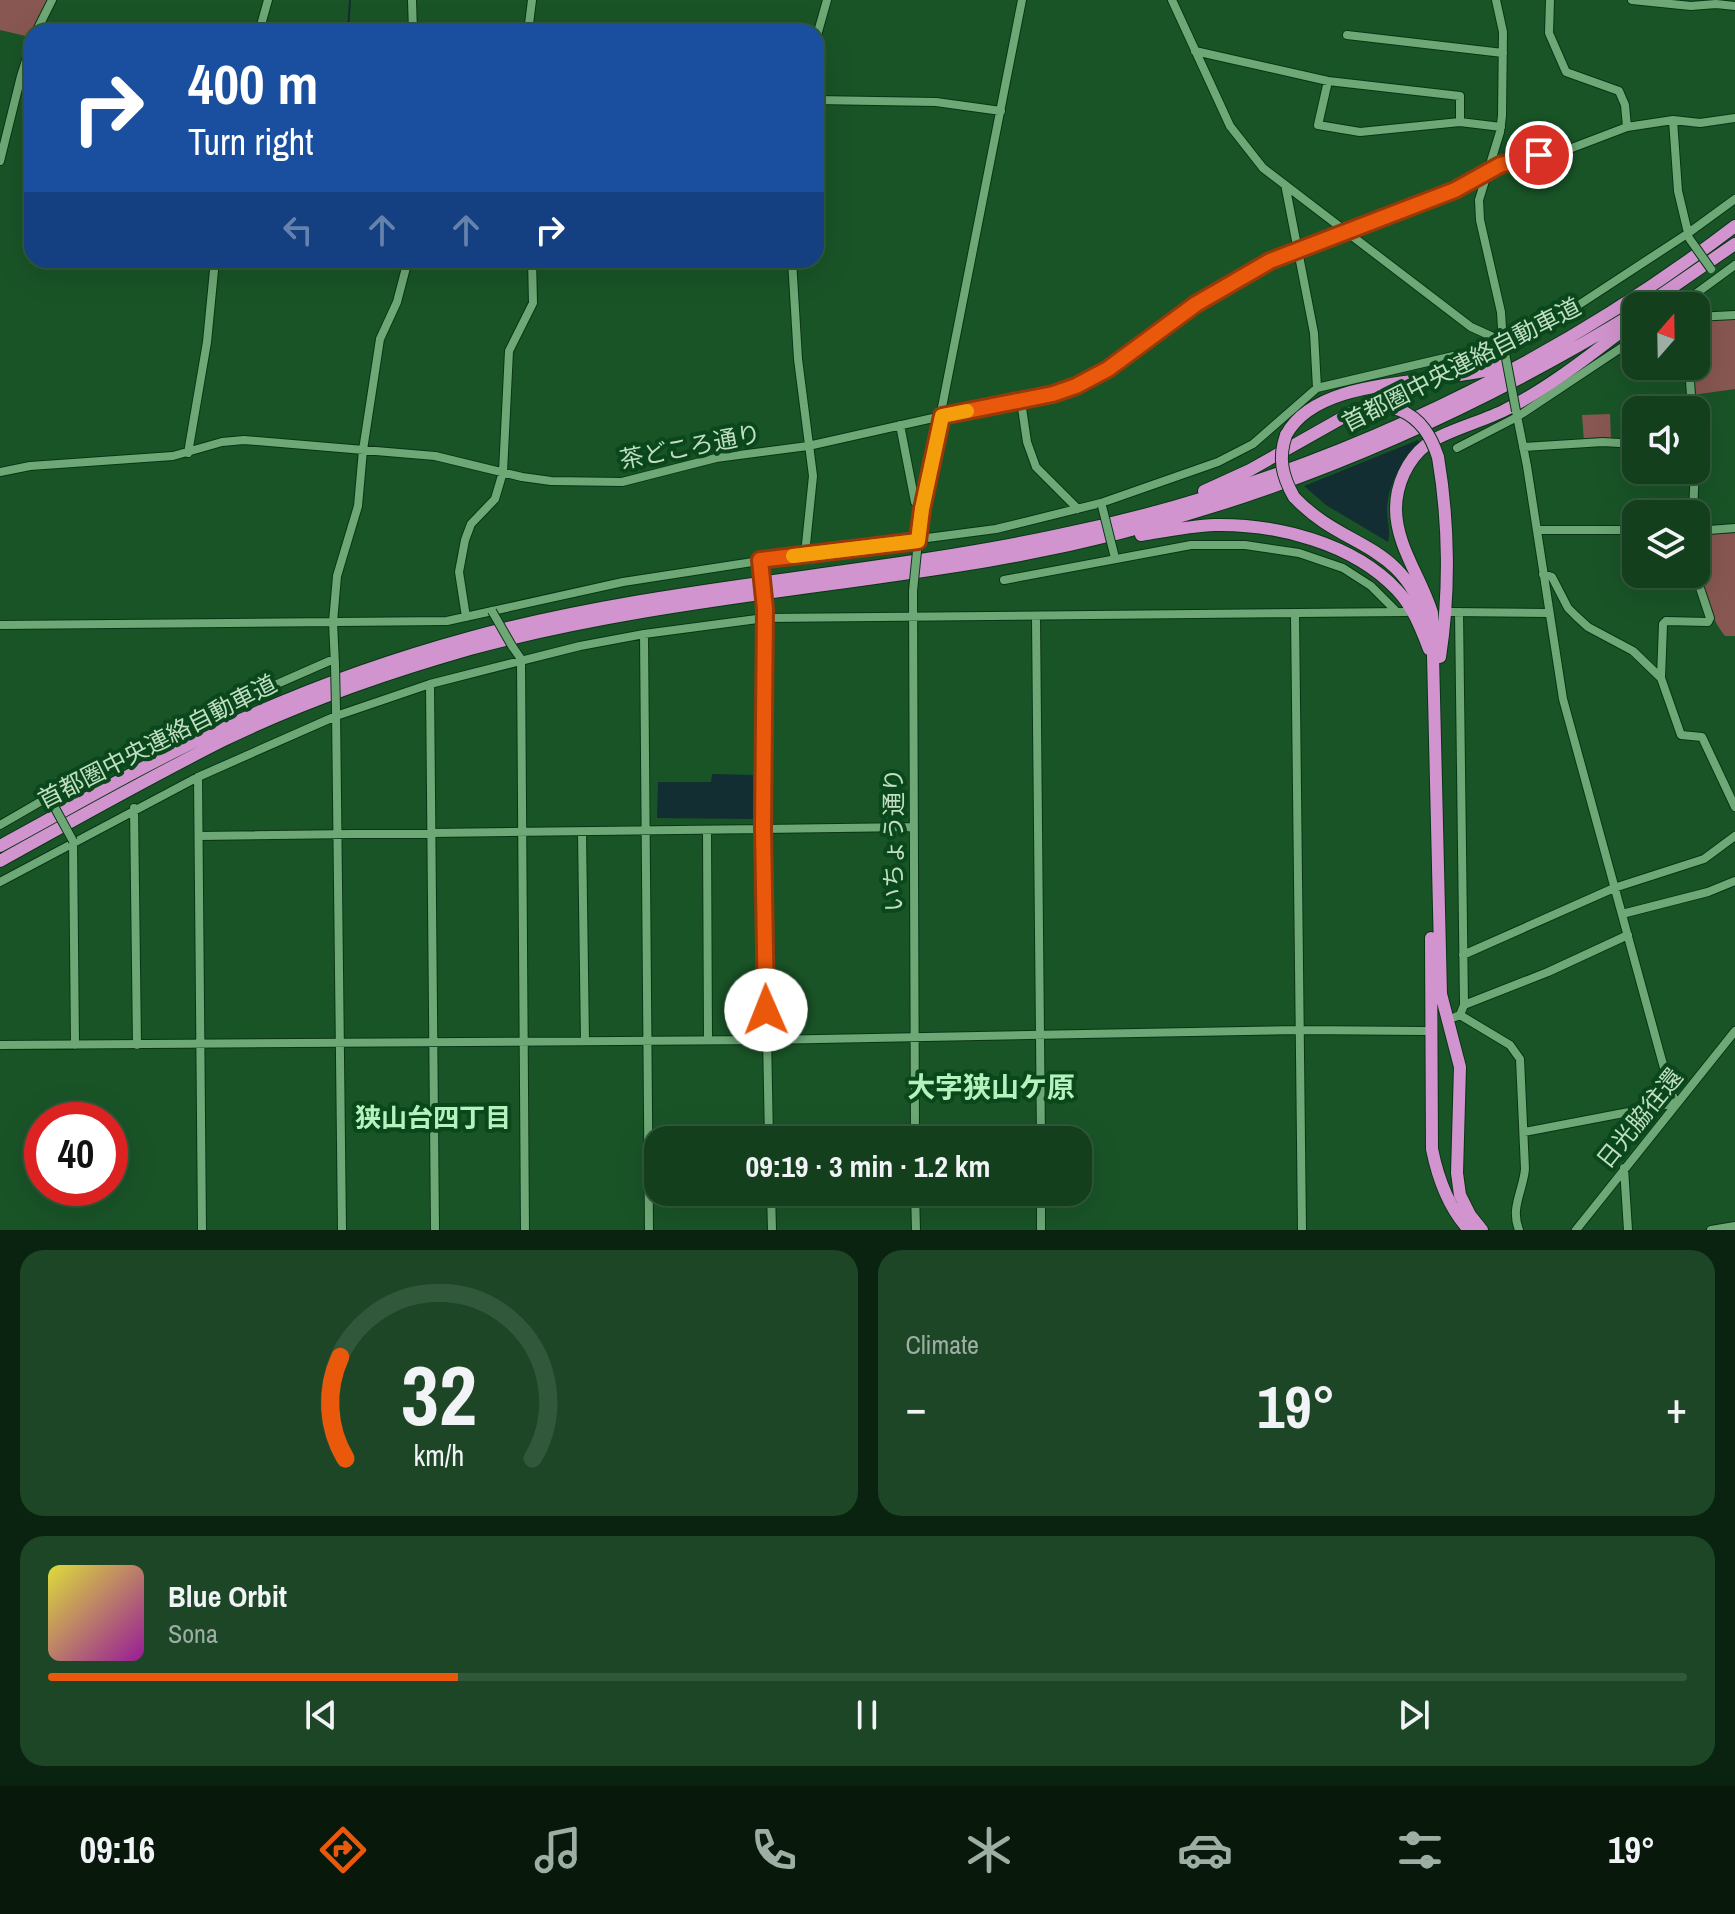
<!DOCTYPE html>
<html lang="en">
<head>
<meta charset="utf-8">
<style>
  :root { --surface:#133f1d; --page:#1c4626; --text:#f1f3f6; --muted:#9dafa4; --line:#32583b; --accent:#ea580c }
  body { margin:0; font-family:"Archivo Narrow","Noto Sans JP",sans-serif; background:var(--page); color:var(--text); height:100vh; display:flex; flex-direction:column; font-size:30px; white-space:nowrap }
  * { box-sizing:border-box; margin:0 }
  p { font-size:26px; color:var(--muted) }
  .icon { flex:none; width:44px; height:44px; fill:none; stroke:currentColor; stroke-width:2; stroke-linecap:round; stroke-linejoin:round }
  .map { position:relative; height:1230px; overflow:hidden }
  .sheet { display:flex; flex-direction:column; gap:20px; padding:20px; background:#0a2310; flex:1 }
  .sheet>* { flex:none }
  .guide { position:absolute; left:24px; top:24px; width:800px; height:244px; border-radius:24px; box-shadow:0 8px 32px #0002,0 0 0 2px var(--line); background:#1a4fa0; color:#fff; overflow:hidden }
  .needle { width:52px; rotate:20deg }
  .fabs { position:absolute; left:1622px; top:292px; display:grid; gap:16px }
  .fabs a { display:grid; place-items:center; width:88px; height:88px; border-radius:16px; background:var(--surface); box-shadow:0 8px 32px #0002,0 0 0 2px var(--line); font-size:40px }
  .speed { position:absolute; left:24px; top:1102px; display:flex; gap:16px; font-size:40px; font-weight:700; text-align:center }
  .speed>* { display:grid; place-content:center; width:104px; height:104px; border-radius:50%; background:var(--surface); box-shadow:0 8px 32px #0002,0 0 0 2px var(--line); line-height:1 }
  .speed .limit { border:12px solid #d22; background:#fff; color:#111 }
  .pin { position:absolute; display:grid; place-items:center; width:68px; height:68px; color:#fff; margin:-34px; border:4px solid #fff; border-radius:50%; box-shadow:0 2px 8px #0007 }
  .me { position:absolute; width:88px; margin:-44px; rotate:359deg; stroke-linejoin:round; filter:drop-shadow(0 0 6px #0008) }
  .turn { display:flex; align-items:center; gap:28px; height:168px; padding:0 32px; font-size:36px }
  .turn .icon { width:104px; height:104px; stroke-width:2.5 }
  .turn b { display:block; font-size:56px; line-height:68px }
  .lanes { display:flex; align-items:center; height:76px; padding:0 32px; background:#0003; justify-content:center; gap:40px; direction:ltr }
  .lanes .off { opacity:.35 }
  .big { font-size:60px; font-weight:700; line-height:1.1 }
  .sheet .card { flex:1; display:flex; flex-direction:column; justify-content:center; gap:12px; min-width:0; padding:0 28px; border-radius:24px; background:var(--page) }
  .sheet .dial { align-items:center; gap:0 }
  .dial svg { height:208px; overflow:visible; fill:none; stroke:var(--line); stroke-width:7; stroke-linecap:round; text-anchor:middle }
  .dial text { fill:var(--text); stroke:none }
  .song { display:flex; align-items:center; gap:24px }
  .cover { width:96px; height:96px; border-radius:12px; background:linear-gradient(135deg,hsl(60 70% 55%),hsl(300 70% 35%)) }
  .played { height:8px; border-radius:4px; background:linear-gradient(90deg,var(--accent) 25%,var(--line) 25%) }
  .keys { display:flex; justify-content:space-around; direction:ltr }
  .heat { display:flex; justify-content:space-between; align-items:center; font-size:44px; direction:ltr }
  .sheet .tiles { flex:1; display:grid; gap:20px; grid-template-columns:1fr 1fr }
  .card:last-child { grid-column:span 2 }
  .trip { position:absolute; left:644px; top:1126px; width:448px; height:80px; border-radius:24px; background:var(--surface); box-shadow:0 8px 32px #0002,0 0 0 2px var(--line); font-weight:700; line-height:80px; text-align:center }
  .tab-bar { display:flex; height:128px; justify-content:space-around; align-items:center; background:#08190c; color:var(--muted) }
  .tab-bar .icon { width:56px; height:56px }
  .tab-bar .on { color:var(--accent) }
  .tab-bar b { font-size:36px; color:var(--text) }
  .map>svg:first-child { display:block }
  .green { fill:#885751 }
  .water { fill:#122e32 }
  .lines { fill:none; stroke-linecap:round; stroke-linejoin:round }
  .stream { stroke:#122e32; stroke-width:2 }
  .minor-casing { stroke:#083615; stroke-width:10 }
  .highway-casing { stroke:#083615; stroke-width:14 }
  .minor { stroke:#6ea876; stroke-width:8 }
  .highway { stroke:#d294cf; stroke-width:12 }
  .minor-bridge-casing { stroke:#083615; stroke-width:10; stroke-linecap:butt }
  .highway-bridge-casing { stroke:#083615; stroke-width:14; stroke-linecap:butt }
  .minor-bridge { stroke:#6ea876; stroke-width:8 }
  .highway-bridge { stroke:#d294cf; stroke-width:12 }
  .route-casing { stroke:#983908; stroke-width:20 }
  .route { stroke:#ea580c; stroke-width:14 }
  .slow { stroke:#f59e0b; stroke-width:14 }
  .labels { text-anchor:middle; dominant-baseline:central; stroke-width:8; stroke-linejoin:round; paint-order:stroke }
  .street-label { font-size:24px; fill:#c0dec3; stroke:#0a481c }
  .neighbourhood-label { font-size:26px; font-weight:bold; fill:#b5f2bd; stroke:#0a481c }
  .quarter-label { font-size:28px; font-weight:bold; fill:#b5f2bd; stroke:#0a481c }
</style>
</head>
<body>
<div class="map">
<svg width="1735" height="1230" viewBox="0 0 1735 1230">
  <rect width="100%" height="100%" fill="#195427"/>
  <!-- green -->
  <path class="green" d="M0,0H48L30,37L0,30Z
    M1735,317V389L1692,395L1698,349L1696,321Z
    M1610,414L1611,439L1584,442L1582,415Z
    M1735,533V636H1725C1703,608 1701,572 1697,538L1699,535Z"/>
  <!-- water -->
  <path class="water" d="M1418,440L1420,444C1401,461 1388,484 1387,510C1387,521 1391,531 1388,542L1326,505L1304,486Z
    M712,774L753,775V819L657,818L658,782H711Z"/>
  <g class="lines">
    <!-- stream -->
    <path class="stream" d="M348,32L350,0"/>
    <!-- minor casing -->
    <g class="minor-casing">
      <path id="minor" d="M412,0L413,32
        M1172,0L1230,126L1263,168L1471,327L1502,341
        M1496,0L1503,32L1502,116L1500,132L1479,200L1480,220L1501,312L1503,345
        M1550,0L1549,33L1566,72L1619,91L1625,105L1627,127
        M1632,0L1691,6L1716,4L1735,6
        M36,32L52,0
        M259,32L268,0
        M528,32L532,0
        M1347,35L1503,53
        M816,39L827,0
        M1195,51L1328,81L1460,96V122L1501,127
        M1328,81L1318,125L1360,132L1460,122
        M816,100L936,102L1001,111
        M1673,120L1678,191L1689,237
        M816,132V135
        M0,161L21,76L32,42
        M1286,189L1314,333L1317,388
        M1679,306L1735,265
        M1696,317L1735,315
        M1696,330V352
        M1021,401L1027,442L1036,467L1078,509
        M1692,410L1690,381L1693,366
        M1516,411L1527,466L1563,699L1670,1090L1676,1103L1524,1132
        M900,425L915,502L922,509
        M1523,447L1603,442L1636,444
        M1457,448L1517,417L1636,338
        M188,453L207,342L215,260
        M0,472L30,466L173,456L222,442L244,440L435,456L522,477L551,481L622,482L716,458L808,446L942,416L1021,401L1076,386L1108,369L1176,316L1270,261L1455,190L1500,165L1564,151L1627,127L1673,120L1700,123L1735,118
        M1693,514L1696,441
        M1538,530H1636
        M1696,531L1735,528
        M918,541L922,509L1022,0
        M805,554L996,529L1101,503L1218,462L1253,444L1317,388L1483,349L1534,330L1577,306L1687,234L1735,199
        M1696,558L1699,585L1710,618L1708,622L1666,621L1663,624L1661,678L1681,735L1702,737L1735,807
        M1543,574L1552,577L1568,608L1576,616L1588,627L1633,651L1661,678
        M1004,580L1191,545H1245L1299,553L1343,568L1371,586L1397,612
        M913,591L915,1140
        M1450,612L1549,613
        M765,614L763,829L769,1140
        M1295,614L1302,1230
        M466,617L459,572L465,540L471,524L495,499L503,472L509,351L533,303L532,260
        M1036,617L1041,1140
        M0,625L447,621L623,582L805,554L813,476L798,359L792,260
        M644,634L649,1230
        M512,646L521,659L525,1230
        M335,665L333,622L337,576L358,506L363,450L380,339L397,302L408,260
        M430,684L435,1230
        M336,711L342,1230
        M198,777L202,1230
        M134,808L137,1045
        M0,825L71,784L200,718L334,659
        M707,830L708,1040
        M582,833L585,1041
        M199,836L913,827
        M73,841L75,1045
        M0,882L198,777L336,716L430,684L580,646L644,634L765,618L1406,612
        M1622,914L1708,892L1735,881
        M1463,955L1614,888L1704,859L1735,836
        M1464,1005L1548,972L1628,935
        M1460,1015L1510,1045L1520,1059L1525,1169C1523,1191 1510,1208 1519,1230
        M1455,1017L1460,1015L1464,1005L1459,612
        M0,1045L766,1040L1300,1030L1425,1031
        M1624,1168L1628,1230
        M771,1192L772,1230
        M915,1192L916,1230
        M1041,1192V1230
        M1576,1230L1735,1031
        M1711,1230L1735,1226"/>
    </g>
    <!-- highway casing -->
    <g class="highway-casing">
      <path id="highway" d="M1645,306L1735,244
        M1286,435C1320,372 1442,388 1504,365
        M1438,457C1449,522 1450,593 1440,657
        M1204,491L1250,470L1358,409L1383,406L1400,410
        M1294,497C1345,551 1401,539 1428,624
        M1141,535C1165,531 1190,526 1215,525C1277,524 1353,543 1397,590C1413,607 1421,628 1429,649
        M0,846C74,806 147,763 223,728C302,691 385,661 469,638C660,586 857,577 1050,537C1296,487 1535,379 1735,226
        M0,861C74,820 148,778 224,740C302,702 386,673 470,649C639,603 814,590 987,561C1219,522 1436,434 1636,312
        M1431,938L1432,1149C1438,1179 1448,1207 1469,1230
        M1482,1230L1470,1215L1460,1195L1457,1173L1460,1067L1441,994L1432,613C1422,579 1396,546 1396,509C1396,485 1407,460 1426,445C1442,432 1484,421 1505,410C1552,386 1594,352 1636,320"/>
    </g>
    <!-- minor -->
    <use href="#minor" class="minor"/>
    <!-- highway -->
    <use href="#highway" class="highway"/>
    <!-- minor-bridge casing -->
    <g class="minor-bridge-casing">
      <path id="minor-bridge" d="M1689,238L1711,269
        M1504,348L1516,411
        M1102,506L1114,554
        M760,560L765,609
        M913,591L918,541
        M492,611L512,646
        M335,665L336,709
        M49,797L73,841"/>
    </g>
    <!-- highway-bridge casing -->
    <g class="highway-bridge-casing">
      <path id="highway-bridge" d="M1400,410C1421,419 1431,436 1438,457
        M1286,435C1278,458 1282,476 1294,497"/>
    </g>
    <!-- minor-bridge -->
    <use href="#minor-bridge" class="minor-bridge"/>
    <!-- highway-bridge -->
    <use href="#highway-bridge" class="highway-bridge"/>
  </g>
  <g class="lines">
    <!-- route casing -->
    <g class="route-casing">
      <path id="route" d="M766,1010L763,829L765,609L760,560L918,541L922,509L942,416L1053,394L1076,386L1108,369L1196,304L1270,261L1455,190L1500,165L1539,155"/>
    </g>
    <!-- route -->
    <use href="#route" class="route"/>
    <!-- slow -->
    <path class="slow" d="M793,556L918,541L922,509L942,416L967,411"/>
  </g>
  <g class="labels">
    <!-- street labels -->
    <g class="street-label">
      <text transform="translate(1461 364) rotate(-27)">首都圏中央連絡自動車道</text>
      <text transform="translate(690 446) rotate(-11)">茶どころ通り</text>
      <text transform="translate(157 741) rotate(-27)">首都圏中央連絡自動車道</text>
      <text transform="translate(893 840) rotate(-90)">いちょう通り</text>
      <text transform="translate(1639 1118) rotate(-51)">日光脇往還</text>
    </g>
    <!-- neighbourhood labels -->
    <g class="neighbourhood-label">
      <text x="433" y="1117">狭山台四丁目</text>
    </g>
    <!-- quarter labels -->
    <g class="quarter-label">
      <text x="991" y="1087">大字狭山ケ原</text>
    </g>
  </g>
</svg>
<div class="fabs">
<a><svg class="needle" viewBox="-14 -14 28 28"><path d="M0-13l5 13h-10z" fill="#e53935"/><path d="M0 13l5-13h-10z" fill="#9dafa4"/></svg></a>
<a><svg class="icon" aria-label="sound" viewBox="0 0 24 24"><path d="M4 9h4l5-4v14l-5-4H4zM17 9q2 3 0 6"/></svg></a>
<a><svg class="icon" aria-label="layers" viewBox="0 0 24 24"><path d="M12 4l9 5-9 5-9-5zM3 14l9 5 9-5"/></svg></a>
</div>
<div class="speed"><div class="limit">40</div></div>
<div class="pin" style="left:1539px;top:155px;background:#d93025"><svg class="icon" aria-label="arrive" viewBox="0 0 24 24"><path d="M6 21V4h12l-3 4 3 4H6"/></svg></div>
<svg class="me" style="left:766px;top:1010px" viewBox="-20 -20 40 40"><circle r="19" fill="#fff"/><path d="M0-13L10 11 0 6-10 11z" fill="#ea580c"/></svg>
<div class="trip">09:19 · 3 min · 1.2 km</div>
<div class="guide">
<div class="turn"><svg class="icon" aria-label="right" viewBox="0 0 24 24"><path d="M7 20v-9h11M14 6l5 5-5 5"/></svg><div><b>400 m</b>Turn right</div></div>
<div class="lanes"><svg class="icon off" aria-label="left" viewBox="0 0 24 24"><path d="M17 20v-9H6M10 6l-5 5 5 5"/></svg><svg class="icon off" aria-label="ahead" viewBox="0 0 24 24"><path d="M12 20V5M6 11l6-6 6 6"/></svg><svg class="icon off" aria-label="ahead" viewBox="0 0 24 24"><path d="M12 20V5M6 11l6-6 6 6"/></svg><svg class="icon" aria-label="right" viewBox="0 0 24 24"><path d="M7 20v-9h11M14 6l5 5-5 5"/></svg></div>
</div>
</div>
<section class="sheet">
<div class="tiles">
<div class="card dial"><svg viewBox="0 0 100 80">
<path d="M14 69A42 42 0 1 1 86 69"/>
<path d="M14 69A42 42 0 0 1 12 30" stroke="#ea580c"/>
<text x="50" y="56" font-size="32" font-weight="700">32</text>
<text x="50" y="72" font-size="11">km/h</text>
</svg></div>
<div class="card"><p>Climate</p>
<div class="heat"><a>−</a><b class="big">19°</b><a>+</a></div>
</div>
<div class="card">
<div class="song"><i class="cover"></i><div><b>Blue Orbit</b><p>Sona</p></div></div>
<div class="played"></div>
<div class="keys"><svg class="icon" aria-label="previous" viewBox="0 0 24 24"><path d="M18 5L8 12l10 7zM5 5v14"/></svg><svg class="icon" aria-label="pause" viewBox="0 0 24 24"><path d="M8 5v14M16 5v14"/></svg><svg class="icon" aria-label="next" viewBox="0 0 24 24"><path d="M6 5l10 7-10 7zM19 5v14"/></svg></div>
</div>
</div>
</section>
<nav class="tab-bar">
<b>09:16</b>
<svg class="icon on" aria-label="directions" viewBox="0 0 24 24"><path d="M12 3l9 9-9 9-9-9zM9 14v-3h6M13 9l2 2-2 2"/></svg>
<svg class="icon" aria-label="music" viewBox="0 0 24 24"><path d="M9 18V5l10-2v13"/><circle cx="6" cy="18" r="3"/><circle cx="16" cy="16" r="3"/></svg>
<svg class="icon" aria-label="phone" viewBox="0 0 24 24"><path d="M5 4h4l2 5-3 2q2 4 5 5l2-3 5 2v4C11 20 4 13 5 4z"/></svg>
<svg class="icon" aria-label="climate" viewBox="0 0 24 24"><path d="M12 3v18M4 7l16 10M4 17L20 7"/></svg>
<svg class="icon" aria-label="car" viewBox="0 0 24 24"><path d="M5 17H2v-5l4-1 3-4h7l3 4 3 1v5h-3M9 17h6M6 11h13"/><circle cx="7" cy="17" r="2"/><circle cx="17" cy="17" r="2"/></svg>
<svg class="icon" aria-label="filters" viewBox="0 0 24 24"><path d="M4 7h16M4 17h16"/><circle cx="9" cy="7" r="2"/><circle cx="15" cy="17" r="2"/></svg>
<b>19°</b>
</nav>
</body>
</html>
